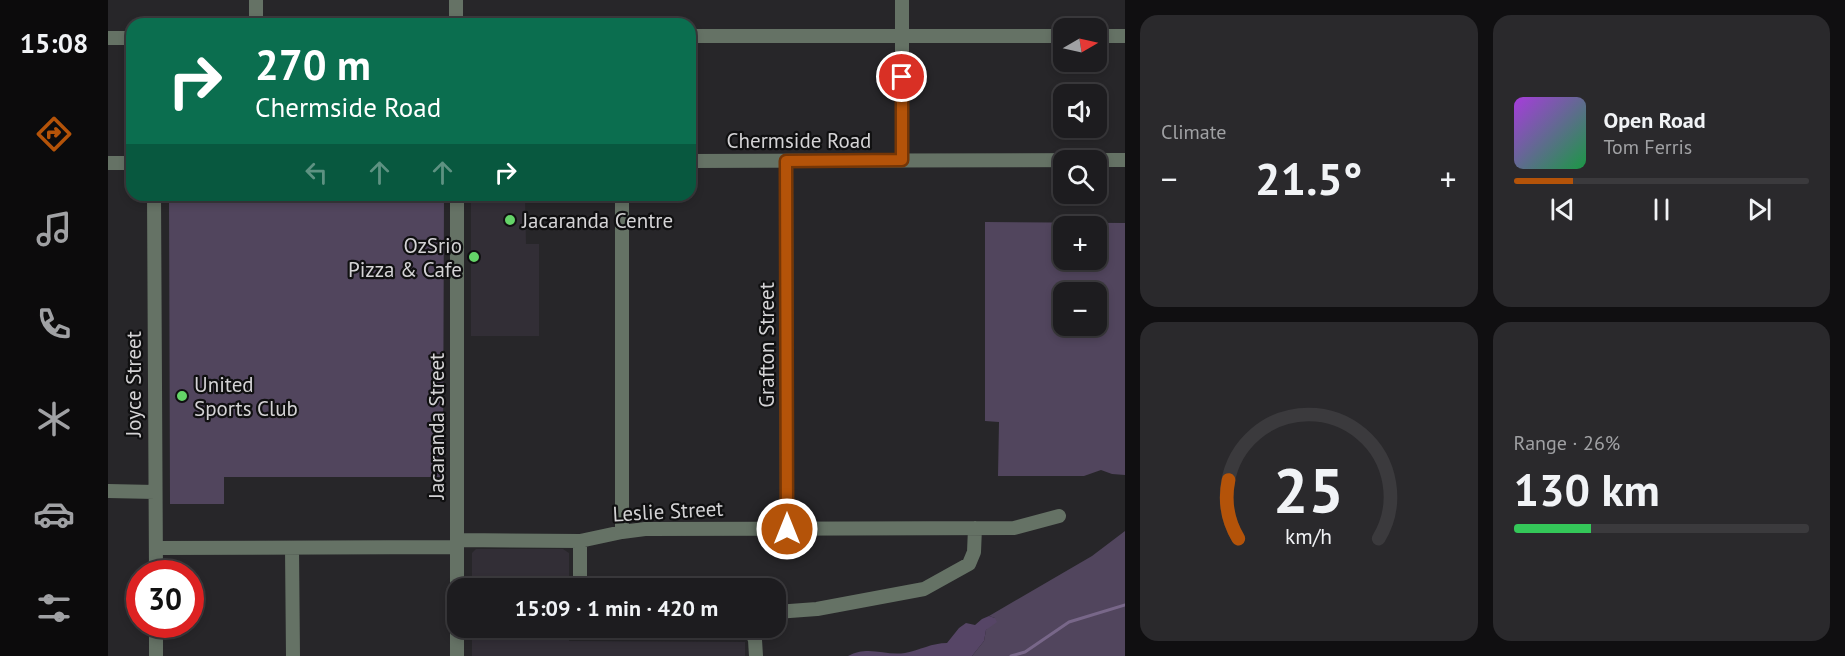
<!DOCTYPE html>
<html lang="en">
<head>
<meta charset="utf-8">
<style>
  :root { --surface:#1d1c1f; --page:#2a292c; --text:#f1f3f6; --muted:#a0a1a4; --line:#3b3a3d; --accent:#b45309 }
  body { margin:0; font-family:"PT Sans",sans-serif; background:var(--page); color:var(--text); height:100vh; display:flex; flex-direction:column; font-size:22px; white-space:nowrap }
  * { box-sizing:border-box; margin:0 }
  p { font-size:20px; color:var(--muted) }
  .icon { flex:none; width:33px; height:33px; fill:none; stroke:currentColor; stroke-width:2; stroke-linecap:round; stroke-linejoin:round }
  .map { position:relative; flex:1; overflow:hidden }
  .sheet { display:flex; flex-direction:column; gap:15px; padding:15px; background:#100f11; width:720px }
  .sheet>* { flex:none }
  .top-card { position:absolute; left:18px; top:18px; width:570px; height:183px; border-radius:18px; box-shadow:0 3px 9px #0003,0 0 0 2px var(--line); background:#0b6e4f; color:#fff; overflow:hidden }
  .needle { width:39px; rotate:81deg }
  .fabs { position:absolute; left:945px; top:18px; display:grid; gap:12px }
  .fabs a { display:grid; place-items:center; width:54px; height:54px; border-radius:12px; background:var(--surface); box-shadow:0 3px 9px #0003,0 0 0 2px var(--line); font-size:30px }
  .speed { position:absolute; left:18px; top:560px; display:flex; gap:12px; font-size:30px; font-weight:700; text-align:center }
  .speed>* { display:grid; place-content:center; width:78px; height:78px; border-radius:50%; background:var(--surface); box-shadow:0 3px 9px #0003,0 0 0 2px var(--line); line-height:1 }
  .speed .limit { border:9px solid #d22; background:#fff; color:#111 }
  .pin { position:absolute; display:grid; place-items:center; width:51px; height:51px; color:#fff; margin:-26px; border:3px solid #fff; border-radius:50%; box-shadow:0 2px 6px #0007 }
  .me { position:absolute; width:66px; margin:-33px; rotate:0deg; stroke-linejoin:round; filter:drop-shadow(0 0 4px #0008) }
  .turn { display:flex; align-items:center; gap:21px; height:126px; padding:0 30px; font-size:27px }
  .turn .icon { width:78px; height:78px; stroke-width:2.5 }
  .turn b { display:block; font-size:42px; line-height:51px }
  .lanes { display:flex; align-items:center; height:57px; padding:0 30px; background:#0003; justify-content:center; gap:30px; direction:ltr }
  .lanes .off { opacity:.35 }
  .big { font-size:45px; font-weight:600; line-height:1.1 }
  .sheet .card { flex:1; display:flex; flex-direction:column; justify-content:center; gap:9px; min-width:0; padding:0 21px; border-radius:18px; background:var(--page) }
  .sheet .dial { align-items:center; gap:0 }
  .dial svg { height:156px; overflow:visible; fill:none; stroke:var(--line); stroke-width:7; stroke-linecap:round; text-anchor:middle }
  .dial text { fill:var(--text); stroke:none }
  .song { display:flex; align-items:center; gap:18px }
  .cover { width:72px; height:72px; border-radius:9px; background:linear-gradient(135deg,hsl(280 70% 55%),hsl(140 70% 35%)) }
  .played { height:6px; border-radius:3px; background:linear-gradient(90deg,var(--accent) 20%,var(--line) 20%) }
  .keys { display:flex; justify-content:space-around; direction:ltr }
  .heat { display:flex; justify-content:space-between; align-items:center; font-size:33px; direction:ltr }
  .charge { height:9px; border-radius:4px; background:linear-gradient(90deg,#34c759 26%,var(--line) 0) }
  .sheet .tiles { flex:1; display:grid; gap:15px; grid-template-columns:repeat(2,1fr) }
  .trip { position:absolute; left:339px; top:578px; width:339px; height:60px; border-radius:18px; background:var(--surface); box-shadow:0 3px 9px #0003,0 0 0 2px var(--line); font-weight:600; line-height:60px; text-align:center }
  main { display:flex; flex:1; min-height:0 }
  .tabs { display:flex; flex-direction:column; width:108px; justify-content:space-around; align-items:center; background:#0c0b0c; color:var(--muted) }
  .tabs .icon { width:42px; height:42px }
  .tabs .active { color:var(--accent) }
  .tabs b { font-size:27px; color:var(--text) }
  .map>svg:first-child { display:block }
  .built { fill:#322e36 }
  .green { fill:#51455d; fill-rule:evenodd }
  .forest { fill:#564566 }
  .lines { fill:none; stroke-linecap:round; stroke-linejoin:round }
  .stream { stroke:#786789; stroke-width:3 }
  .minor { stroke:#657265; stroke-width:14 }
  .route-casing { stroke:#753606; stroke-width:15 }
  .route { stroke:#b45309; stroke-width:10 }
  .poi-dot { fill:#64d468; stroke:#101011; stroke-width:2 }
  .labels { text-anchor:middle; dominant-baseline:central; stroke-width:4.5; stroke-linejoin:round; paint-order:stroke }
  .street-label { font-size:21px; fill:#d4d3d5; stroke:#101011 }
  .poi-label { font-size:21px; fill:#d4d3d5; stroke:#101011; text-anchor:start }
</style>
</head>
<body>
<main>
<nav class="tabs">
<b>15:08</b>
<svg class="icon active" aria-label="directions" viewBox="0 0 24 24"><path d="M12 3l9 9-9 9-9-9zM9 14v-3h6M13 9l2 2-2 2"/></svg>
<svg class="icon" aria-label="music" viewBox="0 0 24 24"><path d="M9 18V5l10-2v13"/><circle cx="6" cy="18" r="3"/><circle cx="16" cy="16" r="3"/></svg>
<svg class="icon" aria-label="phone" viewBox="0 0 24 24"><path d="M5 4h4l2 5-3 2q2 4 5 5l2-3 5 2v4C11 20 4 13 5 4z"/></svg>
<svg class="icon" aria-label="climate" viewBox="0 0 24 24"><path d="M12 3v18M4 7l16 10M4 17L20 7"/></svg>
<svg class="icon" aria-label="car" viewBox="0 0 24 24"><path d="M5 17H2v-5l4-1 3-4h7l3 4 3 1v5h-3M9 17h6M6 11h13"/><circle cx="7" cy="17" r="2"/><circle cx="17" cy="17" r="2"/></svg>
<svg class="icon" aria-label="filters" viewBox="0 0 24 24"><path d="M4 7h16M4 17h16"/><circle cx="9" cy="7" r="2"/><circle cx="15" cy="17" r="2"/></svg>
</nav>
<div class="map">
<svg width="1017" height="656" viewBox="0 0 1017 656">
  <rect width="100%" height="100%" fill="#272629"/>
  <!-- built -->
  <path class="built" d="M363,195H417L418,244H431V336H363Z
    M368,549H455L461,553V588H364V553Z
    M364,627H461V641L637,642V656H364Z"/>
  <!-- green -->
  <path class="green" d="M61,195H336L335,477H116V504H62Z
    M877,222L1017,223V475L1004,474L993,470L976,476H890L891,422L877,421ZM988,226V260H956V226ZM956,292H988V326H956Z
    M1017,531V656H864L876,641L878,630L887,618L881,616L984,556Z"/>
  <!-- forest -->
  <path class="forest" d="M881,616L887,618L889,622L878,630L876,641L864,656H740C761,645 776,656 797,653C812,650 824,643 839,643L851,628L858,623L867,625L874,619Z"/>
  <g class="lines">
    <!-- stream -->
    <path class="stream" d="M903,656L917,652L961,622L1017,605"/>
    <!-- minor -->
    <path class="minor" d="M348,0V24
      M794,0V160
      M148,24V0
      M582,36H956
      M988,36H1017
      M0,38H24
      M582,161L1017,160
      M678,161L679,529
      M0,163H24
      M46,195L48,573
      M349,195V656
      M514,195V532
      M0,491L47,492
      M349,540L472,541L514,532L537,529L906,528L951,516
      M472,541V588
      M48,548L349,547
      M184,548L185,656
      M668,612L709,609L816,589L861,564L866,552L867,528
      M48,624V656
      M477,627L487,631L630,630L644,627
      M642,628L647,640L648,656"/>
  </g>
  <g class="lines">
    <!-- route casing -->
    <g class="route-casing">
      <path id="route" d="M679,529L678,161L794,160V77"/>
    </g>
    <!-- route -->
    <use href="#route" class="route"/>
  </g>
  <!-- markers -->
  <g class="poi-dot">
    <circle cx="402" cy="220" r="6"/>
    <circle cx="366" cy="257" r="6"/>
    <circle cx="74" cy="396" r="6"/>
  </g>
  <g class="labels">
    <!-- street labels -->
    <g class="street-label">
      <text x="691" y="140">Chermside Road</text>
      <text transform="translate(658 345) rotate(-90)">Grafton Street</text>
      <text transform="translate(25 384) rotate(-90)">Joyce Street</text>
      <text transform="translate(328 426) rotate(-90)">Jacaranda Street</text>
      <text transform="translate(560 511) rotate(-3)">Leslie Street</text>
    </g>
    <!-- poi labels -->
    <g class="poi-label">
      <text x="414" y="220">Jacaranda Centre</text>
      <text x="354" y="245" text-anchor="end">OzSrio<tspan x="354" dy="24">Pizza &amp; Cafe</tspan></text>
      <text x="86" y="384">United<tspan x="86" dy="24">Sports Club</tspan></text>
    </g>
  </g>
</svg>
<div class="fabs">
<a><svg class="needle" viewBox="-14 -14 28 28"><path d="M0-13l5 13h-10z" fill="#e53935"/><path d="M0 13l5-13h-10z" fill="#a0a1a4"/></svg></a>
<a><svg class="icon" aria-label="sound" viewBox="0 0 24 24"><path d="M4 9h4l5-4v14l-5-4H4zM17 9q2 3 0 6"/></svg></a>
<a><svg class="icon" aria-label="search" viewBox="0 0 24 24"><circle cx="10" cy="10" r="6"/><path d="M15 15l6 6"/></svg></a>
<a>+</a>
<a>−</a>
</div>
<div class="speed"><div class="limit">30</div></div>
<div class="pin" style="left:794px;top:77px;background:#d93025"><svg class="icon" aria-label="arrive" viewBox="0 0 24 24"><path d="M6 21V4h12l-3 4 3 4H6"/></svg></div>
<svg class="me" style="left:679px;top:529px" viewBox="-20 -20 40 40"><circle r="17" fill="#b45309" stroke="#fff" stroke-width="3"/><path d="M0-11L8 9 0 5-8 9z" fill="#fff"/></svg>
<div class="trip">15:09 · 1 min · 420 m</div>
<div class="top-card">
<div class="turn"><svg class="icon" aria-label="right" viewBox="0 0 24 24"><path d="M7 20v-9h11M14 6l5 5-5 5"/></svg><div><b>270 m</b>Chermside Road</div></div>
<div class="lanes"><svg class="icon off" aria-label="left" viewBox="0 0 24 24"><path d="M17 20v-9H6M10 6l-5 5 5 5"/></svg><svg class="icon off" aria-label="ahead" viewBox="0 0 24 24"><path d="M12 20V5M6 11l6-6 6 6"/></svg><svg class="icon off" aria-label="ahead" viewBox="0 0 24 24"><path d="M12 20V5M6 11l6-6 6 6"/></svg><svg class="icon" aria-label="right" viewBox="0 0 24 24"><path d="M7 20v-9h11M14 6l5 5-5 5"/></svg></div>
</div>
</div>
<section class="sheet">
<div class="tiles">
<div class="card"><p>Climate</p>
<div class="heat"><a>−</a><b class="big">21.5°</b><a>+</a></div>
</div>
<div class="card">
<div class="song"><i class="cover"></i><div><b>Open Road</b><p>Tom Ferris</p></div></div>
<div class="played"></div>
<div class="keys"><svg class="icon" aria-label="previous" viewBox="0 0 24 24"><path d="M18 5L8 12l10 7zM5 5v14"/></svg><svg class="icon" aria-label="pause" viewBox="0 0 24 24"><path d="M8 5v14M16 5v14"/></svg><svg class="icon" aria-label="next" viewBox="0 0 24 24"><path d="M6 5l10 7-10 7zM19 5v14"/></svg></div>
</div>
<div class="card dial"><svg viewBox="0 0 100 80">
<path d="M14 69A42 42 0 1 1 86 69"/>
<path d="M14 69A42 42 0 0 1 9 39" stroke="#b45309"/>
<text x="50" y="56" font-size="32" font-weight="700">25</text>
<text x="50" y="72" font-size="11">km/h</text>
</svg></div>
<div class="card"><p>Range · 26%</p><b class="big">130 km</b><div class="charge"></div></div>
</div>
</section>
</main>
</body>
</html>
